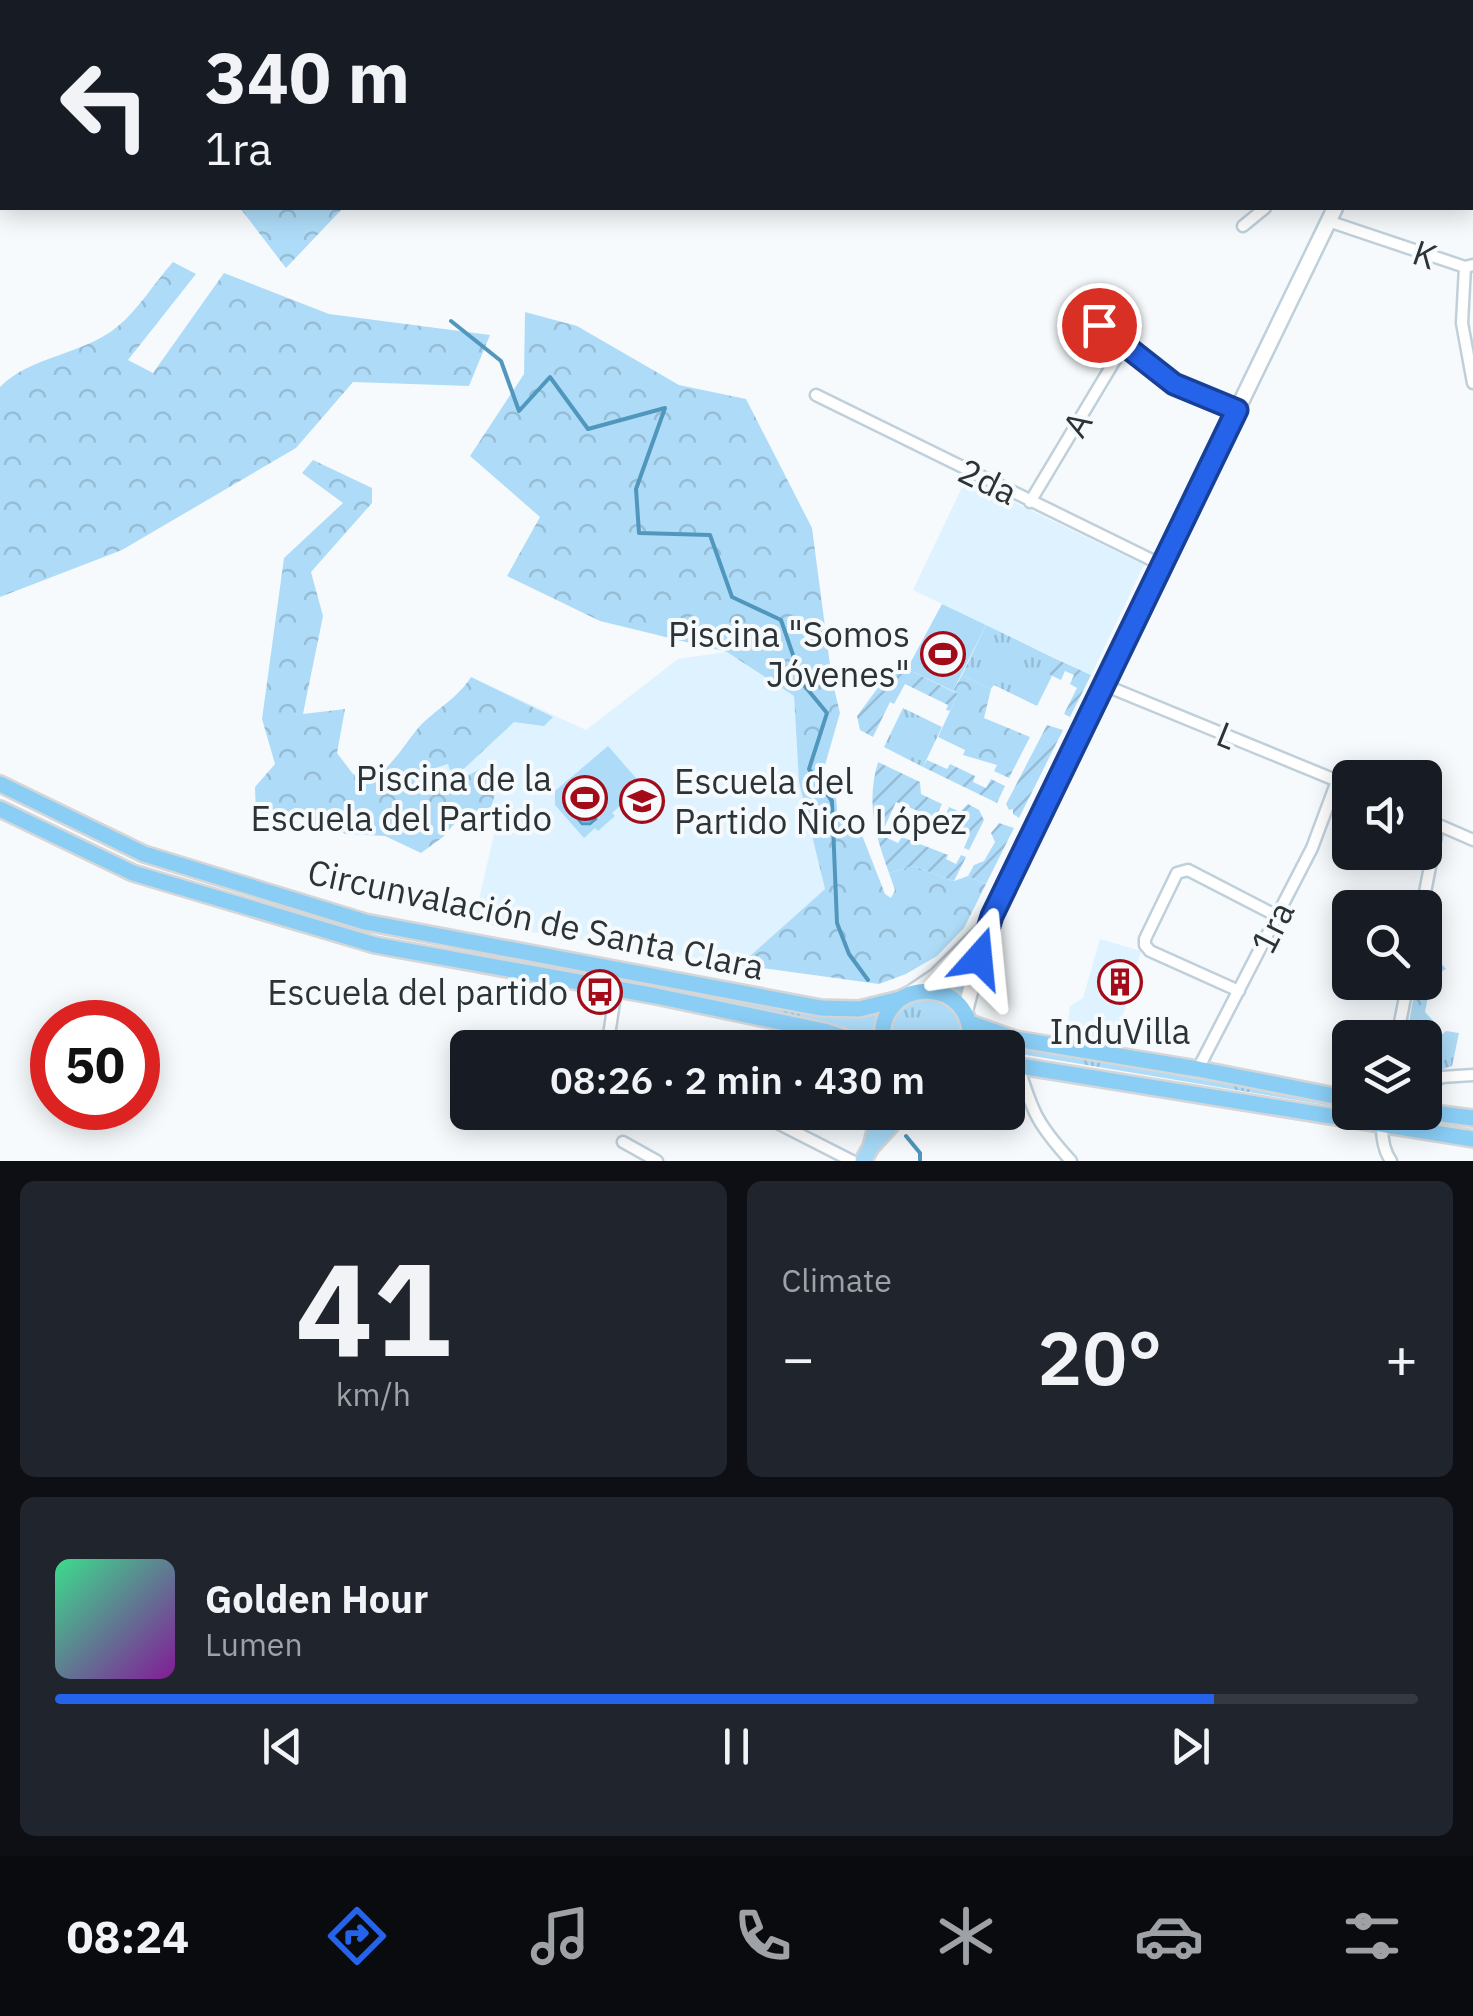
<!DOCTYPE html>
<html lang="en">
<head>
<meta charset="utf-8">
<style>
  :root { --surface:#171b24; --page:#20242c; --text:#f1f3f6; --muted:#9ea1a6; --line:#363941; --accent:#2563eb }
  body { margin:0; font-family:"IBM Plex Sans",sans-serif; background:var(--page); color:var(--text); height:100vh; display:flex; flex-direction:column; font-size:38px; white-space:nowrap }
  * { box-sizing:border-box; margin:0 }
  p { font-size:32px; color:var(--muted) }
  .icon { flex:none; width:55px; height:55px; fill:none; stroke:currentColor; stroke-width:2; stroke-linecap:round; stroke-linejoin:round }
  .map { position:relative; height:1161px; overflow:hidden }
  .drawer { display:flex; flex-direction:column; gap:20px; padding:20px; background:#0d0f14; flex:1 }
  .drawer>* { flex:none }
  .hud { position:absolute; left:0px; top:0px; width:1475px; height:210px; box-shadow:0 5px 25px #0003; background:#171b24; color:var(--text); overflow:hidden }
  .controls { position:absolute; left:1332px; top:760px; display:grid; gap:20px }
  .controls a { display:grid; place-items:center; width:110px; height:110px; border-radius:15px; background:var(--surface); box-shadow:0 5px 25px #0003; font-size:50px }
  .speed { position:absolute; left:30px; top:1000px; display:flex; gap:20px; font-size:50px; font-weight:700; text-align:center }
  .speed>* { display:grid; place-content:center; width:130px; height:130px; border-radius:50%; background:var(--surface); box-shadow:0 5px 25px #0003; line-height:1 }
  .speed .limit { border:15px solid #d22; background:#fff; color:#111 }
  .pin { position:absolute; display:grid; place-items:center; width:85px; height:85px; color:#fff; margin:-42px; border:5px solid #fff; border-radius:50%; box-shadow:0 2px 10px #0007 }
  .me { position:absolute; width:110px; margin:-55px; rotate:18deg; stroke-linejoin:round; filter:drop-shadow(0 0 8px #0008) }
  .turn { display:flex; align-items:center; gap:35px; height:210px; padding:0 40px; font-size:45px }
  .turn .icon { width:130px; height:130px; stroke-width:2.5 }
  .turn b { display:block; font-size:70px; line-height:85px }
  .big { font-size:75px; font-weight:600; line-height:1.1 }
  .drawer .tile { flex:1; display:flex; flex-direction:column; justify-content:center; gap:15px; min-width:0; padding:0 35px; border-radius:15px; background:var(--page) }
  .drawer .dial { align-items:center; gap:0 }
  .dial b { font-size:130px; line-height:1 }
  .song { display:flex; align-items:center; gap:30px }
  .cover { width:120px; height:120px; border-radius:15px; background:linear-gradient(135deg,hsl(150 70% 55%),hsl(290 70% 35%)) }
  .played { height:10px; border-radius:5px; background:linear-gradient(90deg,var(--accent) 85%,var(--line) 85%) }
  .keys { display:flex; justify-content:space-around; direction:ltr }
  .heat { display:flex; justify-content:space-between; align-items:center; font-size:55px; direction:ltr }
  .drawer .tiles { flex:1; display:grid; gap:20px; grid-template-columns:1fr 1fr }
  .tile:last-child { grid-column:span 2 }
  .trip { position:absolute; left:450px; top:1030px; width:575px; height:100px; border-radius:15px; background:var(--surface); box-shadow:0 5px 25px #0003; font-weight:600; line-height:100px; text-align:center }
  .tab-bar { display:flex; height:160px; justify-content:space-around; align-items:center; background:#090b0e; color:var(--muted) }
  .tab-bar .icon { width:70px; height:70px }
  .tab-bar .current { color:var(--accent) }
  .tab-bar b { font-size:45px; color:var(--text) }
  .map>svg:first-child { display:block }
  .built { fill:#def2ff }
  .grass { fill:url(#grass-tufts) }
  .forest { fill:url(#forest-crowns) }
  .garden { fill:url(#garden-furrows) }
  .pitch { fill:#aedcf8 }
  .water { fill:url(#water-rules); stroke:#5096bd; stroke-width:2.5 }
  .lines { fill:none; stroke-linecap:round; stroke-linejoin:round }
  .stream { stroke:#5096bd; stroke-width:4 }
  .minor-casing { stroke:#bfd0db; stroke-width:15 }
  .secondary-casing { stroke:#bfd0db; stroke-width:19 }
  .primary-casing { stroke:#d5d6d7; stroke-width:20 }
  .trunk-casing { stroke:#d5d6d7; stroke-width:20 }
  .minor { stroke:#fff; stroke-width:10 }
  .secondary { stroke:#fff; stroke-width:14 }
  .primary { stroke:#a7daf8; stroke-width:15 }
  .trunk { stroke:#8acef6; stroke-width:15 }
  .route-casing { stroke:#184099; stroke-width:25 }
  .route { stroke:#2563eb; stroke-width:18 }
  .labels { text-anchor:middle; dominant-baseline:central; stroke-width:8; stroke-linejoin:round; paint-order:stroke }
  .street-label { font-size:35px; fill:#2c3337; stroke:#f6fafc }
  .poi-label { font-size:35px; fill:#2c3337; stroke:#f6fafc; text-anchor:end }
</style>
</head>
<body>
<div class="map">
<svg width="1473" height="1161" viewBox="0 0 1473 1161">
  <defs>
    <pattern id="grass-tufts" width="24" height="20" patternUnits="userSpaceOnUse" patternTransform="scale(2.5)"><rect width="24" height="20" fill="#aedcf8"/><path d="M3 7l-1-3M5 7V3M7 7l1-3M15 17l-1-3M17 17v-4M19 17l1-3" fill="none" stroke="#96bdd5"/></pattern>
    <pattern id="forest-crowns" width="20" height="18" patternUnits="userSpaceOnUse" patternTransform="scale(2.5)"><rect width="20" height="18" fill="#aedcf8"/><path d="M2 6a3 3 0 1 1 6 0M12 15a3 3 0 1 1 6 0" fill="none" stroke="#96bdd5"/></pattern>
    <pattern id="garden-furrows" width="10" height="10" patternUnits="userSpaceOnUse" patternTransform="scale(2.5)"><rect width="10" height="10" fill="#aedcf8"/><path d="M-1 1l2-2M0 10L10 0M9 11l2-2" fill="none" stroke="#96bdd5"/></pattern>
    <pattern id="water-rules" width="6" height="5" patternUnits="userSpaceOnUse" patternTransform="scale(2.5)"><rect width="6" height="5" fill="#5fc0f6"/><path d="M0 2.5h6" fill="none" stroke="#4f9dc8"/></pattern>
  </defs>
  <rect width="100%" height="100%" fill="#f6fafc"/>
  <!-- built -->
  <path class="built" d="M966,479L1144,565L1091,675L913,590Z
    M727,652L794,696L799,782L825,889L740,965L469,922L476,912L499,813L454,783L434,789L428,770L448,764L420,726L459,694L471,677L586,730L678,659Z
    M1100,939L1141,951L1114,1047L1066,1038L1070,1006L1083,998Z"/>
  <!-- grass -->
  <path class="grass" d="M986,625L1054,658L1047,673L1052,676L1037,706L994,685L991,689L962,675Z
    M903,708L942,727L923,767L884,747Z
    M978,942L965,995L938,982Z
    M685,988L820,1014L877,1015L872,1035L684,993Z
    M932,998C956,1006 967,1023 961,1047H893C886,1019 904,999 932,998Z
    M1446,1031L1459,1033L1452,1066L1425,1075V1046L1433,1043Z
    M982,1032L1012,1046L1350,1106V1109L1008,1052V1048H980Z"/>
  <!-- forest -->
  <path class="forest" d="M0,0H429L434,2H2L0,68Z
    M240,208H343L286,268Z
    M173,262L196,274L128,360L153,373L224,273L329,314L490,335L469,386L353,382L296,448L122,550L0,597V387C30,356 83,355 117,327C138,310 155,282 173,262Z
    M525,312L577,326L679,385L746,399L812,528L832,680L840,713L823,772L836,796L838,820L860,830L885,894L891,898L895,890L889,873L913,866L954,881L968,876L986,884L964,928L937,956L906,974L879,984L740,965L825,889L799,782L794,696L727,652L600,621L507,576L540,517L470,456L524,374Z
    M313,460L372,488V503L311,572L323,616L303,714L345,709L337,753L353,774L370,779C394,766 402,747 419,727C436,709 457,699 471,677L553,717L544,726L514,722L453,779L448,764L429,770L434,789L454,783L480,769L510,777L497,788L491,807L461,816L443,837L421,853L385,836L345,834L326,821L315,827L307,823L304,816H256L255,787L275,764L262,719L284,558L343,503L302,473Z
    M962,675L991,689L984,718L1030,737L1009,778L994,771L997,765L963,755L965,750L938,737L958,694L953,691Z
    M1426,946L1446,969L1432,977L1425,1012L1435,1023L1410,1037L1407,1034L1416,983L1425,982Z"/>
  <!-- garden -->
  <path class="garden" d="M1054,658L1091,675L1070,717L1064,714L1077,688L1070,684L1074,675L1065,671L1061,680L1046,673Z
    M903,667L958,694L950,711L946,710L948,705L905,684L894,704L890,702L873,737L860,730L857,716L891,670L900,674Z
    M1047,725L1063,730L1019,818L1013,814V809L1009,810L1006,804Z
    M927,760L947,769L950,764L975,776L973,782L986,788L991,779L1005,786L997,803L923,767Z
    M878,762L920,782L921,794L942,804L932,825L921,820L923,813L896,802L881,835L898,843L902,837L948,855L946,859L956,864L961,855L966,857L954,881L913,866L889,873C875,834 866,803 878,762Z
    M968,804L979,810L984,820L969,850L964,848L969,836L942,823L949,807L960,812Z
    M999,823L1014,828L986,884L968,876L974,865L984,861L995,842L991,833Z"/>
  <!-- pitch -->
  <path class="pitch" d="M942,604L986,625L953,691L907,669Z
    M608,746L643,786L612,813L615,816L598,831L595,828L584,838L555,805V791Z"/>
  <!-- water -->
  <path class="water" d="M942,636L958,644L943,674L927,667Z
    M575,790H583L597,806L594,816L596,819L590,824H582L566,805V798Z"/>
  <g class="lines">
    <!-- stream -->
    <path class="stream" d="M451,321L501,361L519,411L550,377L588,429L665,408L636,489L639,533L710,535L732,597L781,620L803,684L827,713L809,769L832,801L837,923L849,954L868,980
      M906,1136L920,1153V1161"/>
    <!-- minor casing -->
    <g class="minor-casing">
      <path id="minor" d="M1224,2L1225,0
        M0,158L2,181
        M0,195L2,183
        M1328,221L1465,267
        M1243,226L1265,208
        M1473,265L1465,267L1462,323L1473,383
        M1099,325L1174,383L1237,410
        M816,395L1162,565
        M1030,502L1124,345
        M1104,685L1350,786
        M1425,819L1473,840
        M1422,908L1438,825
        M616,989L609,1035L628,1048
        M1239,991L1150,951L1145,945V939L1177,873L1188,870L1277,916
        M1397,1038L1408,982
        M1018,1065C1032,1112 1038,1125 1071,1161
        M1198,1069L1312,848L1337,781
        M1425,1087L1442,1077L1473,1075
        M756,1112L852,1161
        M1383,1112C1381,1128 1382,1148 1391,1161
        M623,1142L657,1161"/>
    </g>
    <!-- secondary casing -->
    <g class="secondary-casing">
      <path id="secondary" d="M1458,2L1460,0
        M911,993L936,976L988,925
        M965,1011L988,924L1335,208"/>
    </g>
    <!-- primary casing -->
    <g class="primary-casing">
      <path id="primary" d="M872,1143L880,1112
        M863,1161L871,1147L903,1112"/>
    </g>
    <!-- trunk casing -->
    <g class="trunk-casing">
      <path id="trunk" d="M0,784L144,854L365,922L821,1008L859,1009L900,999
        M0,809L133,873L375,945L656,996L824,1031L876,1048
        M970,1023L1015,1039L1198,1069L1350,1099
        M884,1048C869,974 982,971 969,1048
        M1008,1064L1473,1139
        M1425,1112L1473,1118"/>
    </g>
    <!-- minor -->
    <use href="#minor" class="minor"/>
    <!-- secondary -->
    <use href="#secondary" class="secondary"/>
    <!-- primary -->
    <use href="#primary" class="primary"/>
    <!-- trunk -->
    <use href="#trunk" class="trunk"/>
  </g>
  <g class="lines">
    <!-- route casing -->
    <g class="route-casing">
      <path id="route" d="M979,958L992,916L1237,410L1174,384L1099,325"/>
    </g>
    <!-- route -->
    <use href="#route" class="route"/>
  </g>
  <!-- icons -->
  <defs>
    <g id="stadium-ring" transform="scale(2.25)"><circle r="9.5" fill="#f6fafc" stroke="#a40b18" stroke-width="1.5"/><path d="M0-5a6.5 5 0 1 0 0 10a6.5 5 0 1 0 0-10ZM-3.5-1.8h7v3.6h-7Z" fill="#a40b18"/></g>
    <g id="university-ring" transform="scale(2.25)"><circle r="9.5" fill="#f6fafc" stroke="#a40b18" stroke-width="1.5"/><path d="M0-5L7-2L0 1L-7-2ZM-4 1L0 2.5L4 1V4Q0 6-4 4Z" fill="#a40b18"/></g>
    <g id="building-ring" transform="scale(2.25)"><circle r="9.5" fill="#f6fafc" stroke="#a40b18" stroke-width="1.5"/><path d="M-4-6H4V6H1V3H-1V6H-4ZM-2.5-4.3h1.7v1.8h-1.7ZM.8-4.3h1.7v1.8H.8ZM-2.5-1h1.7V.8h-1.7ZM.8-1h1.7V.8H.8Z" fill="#a40b18"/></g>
    <g id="bus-ring" transform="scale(2.25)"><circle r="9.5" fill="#f6fafc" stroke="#a40b18" stroke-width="1.5"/><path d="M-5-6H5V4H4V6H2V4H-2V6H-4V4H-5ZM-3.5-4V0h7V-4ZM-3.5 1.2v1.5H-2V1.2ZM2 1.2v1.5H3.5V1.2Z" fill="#a40b18"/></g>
  </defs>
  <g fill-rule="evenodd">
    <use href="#stadium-ring" x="943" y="654"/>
    <use href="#stadium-ring" x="585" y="798"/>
    <use href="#university-ring" x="642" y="801"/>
    <use href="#building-ring" x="1120" y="982"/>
    <use href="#bus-ring" x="600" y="992"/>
  </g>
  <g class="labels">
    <!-- street labels -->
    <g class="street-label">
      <text transform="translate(1425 254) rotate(19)">K</text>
      <text transform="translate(1077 424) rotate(-59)">A</text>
      <text transform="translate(988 481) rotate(26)">2da</text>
      <text transform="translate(1227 735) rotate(22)">L</text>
      <text transform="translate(536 919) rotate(12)">Circunvalación de Santa Clara</text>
      <text transform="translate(1272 927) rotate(-63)">1ra</text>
    </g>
    <!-- poi labels -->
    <g class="poi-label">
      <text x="910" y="634">Piscina "Somos<tspan x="910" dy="40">Jóvenes"</tspan></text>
      <text x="552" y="778">Piscina de la<tspan x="552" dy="40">Escuela del Partido</tspan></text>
      <text x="674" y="781" text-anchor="start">Escuela del<tspan x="674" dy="40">Partido Ñico López</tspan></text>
      <text x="568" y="992">Escuela del partido</text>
      <text x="1120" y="1031" text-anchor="middle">InduVilla</text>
    </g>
  </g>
</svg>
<div class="controls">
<a><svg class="icon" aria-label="sound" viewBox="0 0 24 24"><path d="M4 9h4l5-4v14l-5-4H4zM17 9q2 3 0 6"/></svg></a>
<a><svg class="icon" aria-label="search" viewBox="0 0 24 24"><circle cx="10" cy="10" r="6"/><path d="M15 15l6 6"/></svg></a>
<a><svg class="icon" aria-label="layers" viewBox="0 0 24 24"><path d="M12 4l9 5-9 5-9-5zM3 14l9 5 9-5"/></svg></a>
</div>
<div class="speed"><div class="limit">50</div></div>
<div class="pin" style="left:1099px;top:325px;background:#d93025"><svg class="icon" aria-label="arrive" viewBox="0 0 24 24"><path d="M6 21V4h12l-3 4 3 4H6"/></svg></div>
<svg class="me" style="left:979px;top:958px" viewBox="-20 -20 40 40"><path d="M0-17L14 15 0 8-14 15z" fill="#2563eb" stroke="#fff" stroke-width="4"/></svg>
<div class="trip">08:26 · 2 min · 430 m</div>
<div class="hud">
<div class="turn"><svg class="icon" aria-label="left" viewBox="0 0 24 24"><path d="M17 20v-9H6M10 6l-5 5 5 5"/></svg><div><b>340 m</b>1ra</div></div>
</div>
</div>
<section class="drawer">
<div class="tiles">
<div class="tile dial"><b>41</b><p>km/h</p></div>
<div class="tile"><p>Climate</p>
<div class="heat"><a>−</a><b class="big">20°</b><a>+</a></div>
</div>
<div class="tile">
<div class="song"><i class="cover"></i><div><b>Golden Hour</b><p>Lumen</p></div></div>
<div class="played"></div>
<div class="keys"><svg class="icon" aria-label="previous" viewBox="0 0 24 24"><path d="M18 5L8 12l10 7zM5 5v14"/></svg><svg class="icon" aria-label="pause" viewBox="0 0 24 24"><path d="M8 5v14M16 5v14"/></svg><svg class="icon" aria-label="next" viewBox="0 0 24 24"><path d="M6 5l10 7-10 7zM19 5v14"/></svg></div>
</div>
</div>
</section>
<nav class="tab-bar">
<b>08:24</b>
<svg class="icon current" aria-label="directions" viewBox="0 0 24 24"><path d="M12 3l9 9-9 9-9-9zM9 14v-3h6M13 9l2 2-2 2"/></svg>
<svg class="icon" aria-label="music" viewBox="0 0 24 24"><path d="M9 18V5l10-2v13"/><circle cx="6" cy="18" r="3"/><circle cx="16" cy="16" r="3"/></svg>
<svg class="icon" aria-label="phone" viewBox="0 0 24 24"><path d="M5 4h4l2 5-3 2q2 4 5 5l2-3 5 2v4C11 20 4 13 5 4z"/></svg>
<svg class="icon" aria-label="climate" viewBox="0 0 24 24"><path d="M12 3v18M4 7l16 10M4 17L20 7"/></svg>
<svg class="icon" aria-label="car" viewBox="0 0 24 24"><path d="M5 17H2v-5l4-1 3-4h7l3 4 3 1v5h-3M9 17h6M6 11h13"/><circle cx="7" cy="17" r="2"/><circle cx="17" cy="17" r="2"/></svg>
<svg class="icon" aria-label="filters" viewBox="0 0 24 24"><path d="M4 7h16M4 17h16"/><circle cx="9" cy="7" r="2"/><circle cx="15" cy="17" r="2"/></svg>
</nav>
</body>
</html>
